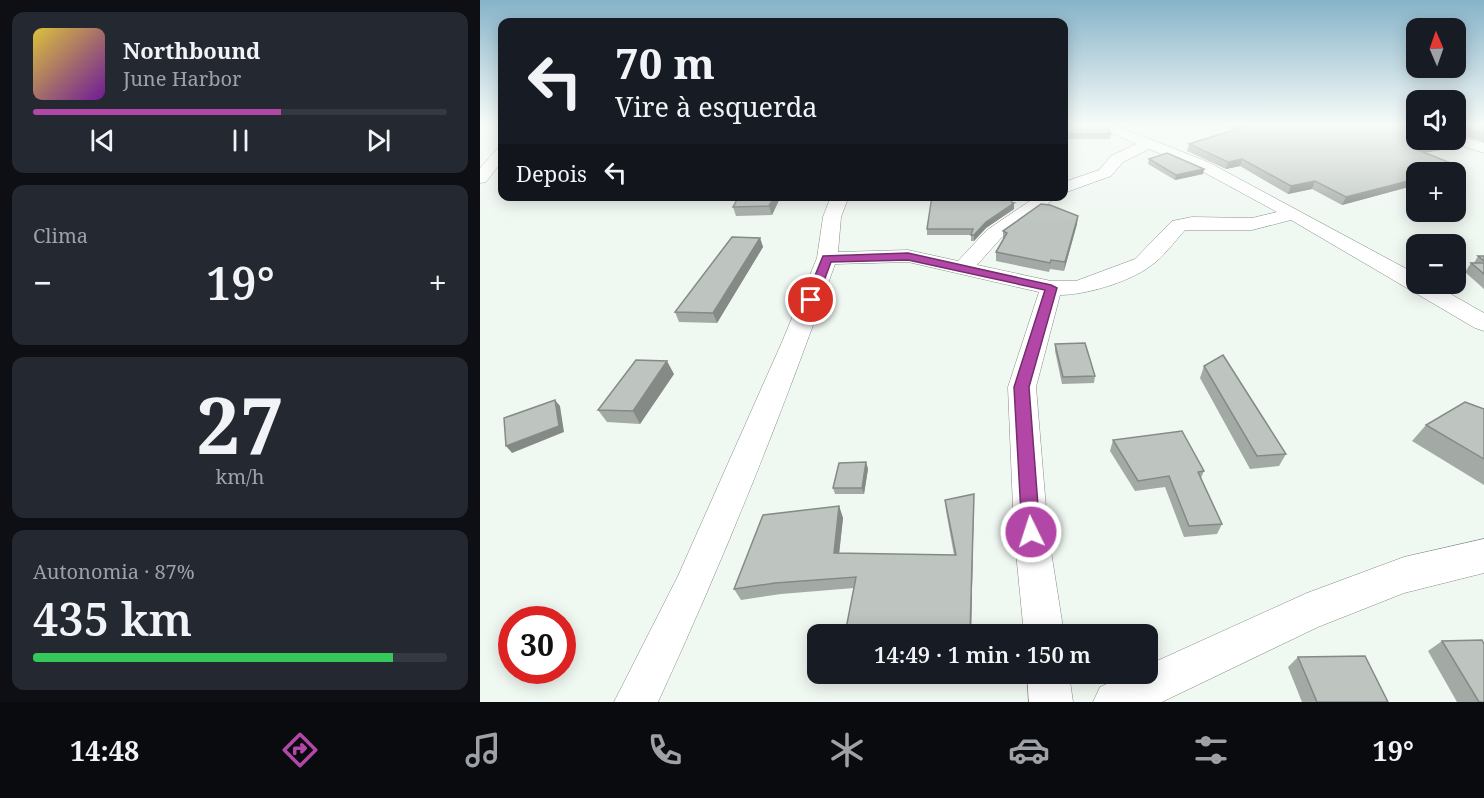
<!DOCTYPE html>
<html lang="pt">
<head>
<meta charset="utf-8">
<style>
  :root { --surface:#171b24; --page:#242831; --text:#f1f3f6; --muted:#9ea1a6; --line:#363941; --accent:#b347a7 }
  body { margin:0; font-family:"Noto Serif",serif; background:var(--page); color:var(--text); height:100vh; display:flex; flex-direction:column; font-size:22px; white-space:nowrap }
  * { box-sizing:border-box; margin:0 }
  p { font-size:20px; color:var(--muted) }
  .icon { flex:none; width:33px; height:33px; fill:none; stroke:currentColor; stroke-width:2; stroke-linecap:round; stroke-linejoin:round }
  .map { position:relative; flex:1; overflow:hidden }
  .side { display:flex; flex-direction:column; gap:12px; padding:12px; background:#0d0f14; width:480px }
  .side>* { flex:none }
  .guide { position:absolute; left:18px; top:18px; width:570px; height:183px; border-radius:12px; box-shadow:0 3px 15px #0003; background:#171b24; color:var(--text); overflow:hidden }
  .needle { width:39px; rotate:358deg }
  .buttons { position:absolute; left:926px; top:18px; display:grid; gap:12px }
  .buttons a { display:grid; place-items:center; width:60px; height:60px; border-radius:12px; background:var(--surface); box-shadow:0 3px 15px #0003; font-size:30px }
  .speed { position:absolute; left:18px; top:606px; display:flex; gap:12px; font-size:30px; font-weight:700; text-align:center }
  .speed>* { display:grid; place-content:center; width:78px; height:78px; border-radius:50%; background:var(--surface); box-shadow:0 3px 15px #0003; line-height:1 }
  .speed .limit { border:9px solid #d22; background:#fff; color:#111 }
  .pin { position:absolute; display:grid; place-items:center; width:51px; height:51px; color:#fff; margin:-26px; border:3px solid #fff; border-radius:50%; box-shadow:0 2px 6px #0007 }
  .me { position:absolute; width:66px; margin:-33px; rotate:356deg; stroke-linejoin:round; filter:drop-shadow(0 0 4px #0008) }
  .turn { display:flex; align-items:center; gap:21px; height:126px; padding:0 18px; font-size:27px }
  .turn .icon { width:78px; height:78px; stroke-width:2.5 }
  .turn b { display:block; font-size:42px; line-height:51px }
  .then { display:flex; align-items:center; height:57px; padding:0 18px; background:#0003; gap:12px; font-size:22px }
  .big { font-size:45px; font-weight:600; line-height:1.1 }
  .side .tile { flex:1; display:flex; flex-direction:column; justify-content:center; gap:9px; min-width:0; padding:0 21px; border-radius:12px; background:var(--page) }
  .side .dial { align-items:center; gap:0 }
  .dial b { font-size:78px; line-height:1 }
  .song { display:flex; align-items:center; gap:18px }
  .cover { width:72px; height:72px; border-radius:9px; background:linear-gradient(135deg,hsl(50 70% 55%),hsl(280 70% 35%)) }
  .played { height:6px; border-radius:3px; background:linear-gradient(90deg,var(--accent) 60%,var(--line) 60%) }
  .keys { display:flex; justify-content:space-around; direction:ltr }
  .heat { display:flex; justify-content:space-between; align-items:center; font-size:33px; direction:ltr }
  .charge { height:9px; border-radius:4px; background:linear-gradient(90deg,#34c759 87%,var(--line) 0) }
  .trip { position:absolute; left:327px; top:624px; width:351px; height:60px; border-radius:12px; background:var(--surface); box-shadow:0 3px 15px #0003; font-weight:600; line-height:60px; text-align:center }
  .tabs { display:flex; height:96px; justify-content:space-around; align-items:center; background:#090b0e; color:var(--muted) }
  .tabs .icon { width:42px; height:42px }
  .tabs .on { color:var(--accent) }
  .tabs b { font-size:27px; color:var(--text) }
  main { display:flex; flex:1; min-height:0 }
  .map>svg:first-child { display:block }
  .lines { fill:none; stroke-linecap:round; stroke-linejoin:round }
  .street-casing { stroke:#858c87; stroke-width:1 }
  .street { fill:#fff; fill-rule:evenodd }
  .wall { fill:#a3a9a5 }
  .shaded-wall { fill:#858a86 }
  .building { fill:#bec5c0; stroke:#858a86; stroke-width:1.5 }
  .route { fill:#b347a7; stroke:#742e6d; stroke-width:1.5 }
</style>
</head>
<body>
<main>
<section class="side">
<div class="tile">
<div class="song"><i class="cover"></i><div><b>Northbound</b><p>June Harbor</p></div></div>
<div class="played"></div>
<div class="keys"><svg class="icon" aria-label="previous" viewBox="0 0 24 24"><path d="M18 5L8 12l10 7zM5 5v14"/></svg><svg class="icon" aria-label="pause" viewBox="0 0 24 24"><path d="M8 5v14M16 5v14"/></svg><svg class="icon" aria-label="next" viewBox="0 0 24 24"><path d="M6 5l10 7-10 7zM19 5v14"/></svg></div>
</div>
<div class="tile"><p>Clima</p>
<div class="heat"><a>−</a><b class="big">19°</b><a>+</a></div>
</div>
<div class="tile dial"><b>27</b><p>km/h</p></div>
<div class="tile"><p>Autonomia · 87%</p><b class="big">435 km</b><div class="charge"></div></div>
</section>
<div class="map">
<svg width="1004" height="702" viewBox="0 0 1004 702">
  <rect width="100%" height="100%" fill="#f0f8f2"/>
  <g class="lines">
    <!-- street casing -->
    <g class="street-casing">
      <path id="street" d="M611,124H631L728,162L936,274V284H953L1004,313V331L995,328L811,220L772,230H705C694,242 683,258 669,267C649,282 605,295 580,295L556,387L568,532L584,634H544L534,532L528,387L559,292L428,262L355,264C303,412 244,559 178,702H134L198,576L302,342L337,258L343,217L351,196H369L361,217L358,252L428,250L478,261L507,230L557,196H578L521,238L497,265L571,281H596L655,259L692,221L712,217L772,218L797,212L716,168L669,149L643,162L631,176L584,193V182L619,170L631,156L656,144Z
        M975,135L1004,143V153L970,142L968,140H975Z
        M22,147V161L6,182L0,183V168L17,149Z
        M1004,539V573L924,593L838,627L682,702H613L620,687L648,674H668V665L827,593L924,557Z
        M547,674H589L593,702H549Z"/>
    </g>
    <!-- street -->
    <use href="#street" class="street"/>
  </g>
  <!-- wall -->
  <path class="wall" d="M584,124L631,134L630,139H584Z
    M743,124H936L979,147L944,153L981,167L976,174H975V172H936V185L862,205L832,189L808,194L760,166L746,169L707,151L709,144L756,130Z
    M975,124H1004V142L976,133L975,134Z
    M669,159L724,169L723,174L695,180L668,164Z
    M259,196H301L292,215L256,216L253,207Z
    M446,196H531L532,203L534,209L506,228L494,241H491V235H447V229L451,201H446Z
    M597,224L584,271L570,269L569,272L516,261V252L523,240V231Z
    M280,238L283,247L237,323L199,322L195,312Z
    M998,256H1004V289L985,272L991,263H994Z
    M575,344L615,376L614,383L582,384L575,351Z
    M724,366L806,454L799,466L770,469L720,378Z
    M194,374L160,424L127,422L118,410Z
    M1004,409V485L932,441L946,425Z
    M633,440L724,471L721,478L742,524L737,534L704,537L685,487L655,491L630,451Z
    M386,462L388,469L384,494H355L353,488Z
    M494,494L491,634L374,588L301,594L261,600L254,589L359,506L363,518L359,553L474,555L466,511L465,500Z
    M962,641L1004,702H977L948,651Z
    M818,657L908,702H822L808,667Z"/>
  <!-- shaded-wall -->
  <path class="shaded-wall" d="M983,141L979,147L929,155L933,148Z
    M762,159L760,166L746,169L748,162Z
    M981,167L976,174H975V172H959Z
    M724,169L723,174L695,180L696,175Z
    M936,179V185L862,205L866,197Z
    M835,181L832,189L808,194L811,186Z
    M295,196H301L292,215L289,206Z
    M534,203V209L506,228L494,241V235L506,222Z
    M598,216L597,224L584,271L585,262Z
    M280,238L283,247L237,323L233,313Z
    M187,361L194,374L160,424L153,411Z
    M75,400L80,406L84,432L32,453L26,446Z
    M386,462L388,469L384,494L382,488Z
    M494,494L491,634H490Z
    M359,506L363,518L358,564L354,553Z"/>
  <!-- building -->
  <path class="building" d="M584,124H618L628,129L631,134H584Z
    M761,124H936V140H975V138L983,141L933,148L981,167L959,172H936V179L866,197L835,181L811,186L762,159L748,162L709,144L766,126Z
    M975,124H1004V134L979,126L977,131L975,132Z
    M687,153L724,169L696,175L669,159Z
    M259,196H295L289,206L253,207Z
    M452,196H531L532,203H534L506,222L494,235H491L493,229H447Z
    M561,204L570,205L598,216L585,262L571,260L570,263L516,252L527,233L523,231Z
    M252,237L280,238L233,313L195,312Z
    M998,256H1004V261Z
    M991,263H1004V274Z
    M605,343L615,376L583,377L575,344Z
    M743,355L806,454L777,456L724,366Z
    M156,360L187,361L153,411L118,410Z
    M75,400L79,426L26,446L24,418Z
    M985,402L1004,409V459L946,425Z
    M702,431L724,471L718,472L742,524L709,526L689,476L658,481L633,440Z
    M386,462L382,488H353L359,463Z
    M494,494L490,634H365L376,577L295,583L254,589L283,515L359,506L354,553L476,555L465,500Z
    M1002,640L1004,644V702H999L962,641Z
    M885,656L908,702H837L818,657Z"/>
  <!-- sky -->
  <linearGradient id="sky" x2="0" y2="1"><stop stop-color="#86b3c9"/><stop offset="0.56" stop-color="#f8fcf9"/><stop offset="1" stop-color="#f8fcf9" stop-opacity="0"/></linearGradient>
  <rect width="1004" height="223" fill="url(#sky)"/>
  <!-- route -->
  <path class="route" d="M428,253L571,285L577,288L549,387L560,532L558,538L551,541L545,538L542,532L534,387L565,290L428,260L351,262L337,300L331,304L325,300L343,256Z"/>
</svg>
<div class="buttons">
<a><svg class="needle" viewBox="-14 -14 28 28"><path d="M0-13l5 13h-10z" fill="#e53935"/><path d="M0 13l5-13h-10z" fill="#9ea1a6"/></svg></a>
<a><svg class="icon" aria-label="sound" viewBox="0 0 24 24"><path d="M4 9h4l5-4v14l-5-4H4zM17 9q2 3 0 6"/></svg></a>
<a>+</a>
<a>−</a>
</div>
<div class="speed"><div class="limit">30</div></div>
<div class="pin" style="left:331px;top:300px;background:#d93025"><svg class="icon" aria-label="arrive" viewBox="0 0 24 24"><path d="M6 21V4h12l-3 4 3 4H6"/></svg></div>
<svg class="me" style="left:551px;top:532px" viewBox="-20 -20 40 40"><circle r="17" fill="#b347a7" stroke="#fff" stroke-width="3"/><path d="M0-11L8 9 0 5-8 9z" fill="#fff"/></svg>
<div class="trip">14:49 · 1 min · 150 m</div>
<div class="guide">
<div class="turn"><svg class="icon" aria-label="left" viewBox="0 0 24 24"><path d="M17 20v-9H6M10 6l-5 5 5 5"/></svg><div><b>70 m</b>Vire à esquerda</div></div>
<div class="then">Depois<svg class="icon" aria-label="left" viewBox="0 0 24 24"><path d="M17 20v-9H6M10 6l-5 5 5 5"/></svg></div>
</div>
</div>
</main>
<nav class="tabs">
<b>14:48</b>
<svg class="icon on" aria-label="directions" viewBox="0 0 24 24"><path d="M12 3l9 9-9 9-9-9zM9 14v-3h6M13 9l2 2-2 2"/></svg>
<svg class="icon" aria-label="music" viewBox="0 0 24 24"><path d="M9 18V5l10-2v13"/><circle cx="6" cy="18" r="3"/><circle cx="16" cy="16" r="3"/></svg>
<svg class="icon" aria-label="phone" viewBox="0 0 24 24"><path d="M5 4h4l2 5-3 2q2 4 5 5l2-3 5 2v4C11 20 4 13 5 4z"/></svg>
<svg class="icon" aria-label="climate" viewBox="0 0 24 24"><path d="M12 3v18M4 7l16 10M4 17L20 7"/></svg>
<svg class="icon" aria-label="car" viewBox="0 0 24 24"><path d="M5 17H2v-5l4-1 3-4h7l3 4 3 1v5h-3M9 17h6M6 11h13"/><circle cx="7" cy="17" r="2"/><circle cx="17" cy="17" r="2"/></svg>
<svg class="icon" aria-label="filters" viewBox="0 0 24 24"><path d="M4 7h16M4 17h16"/><circle cx="9" cy="7" r="2"/><circle cx="15" cy="17" r="2"/></svg>
<b>19°</b>
</nav>
</body>
</html>
